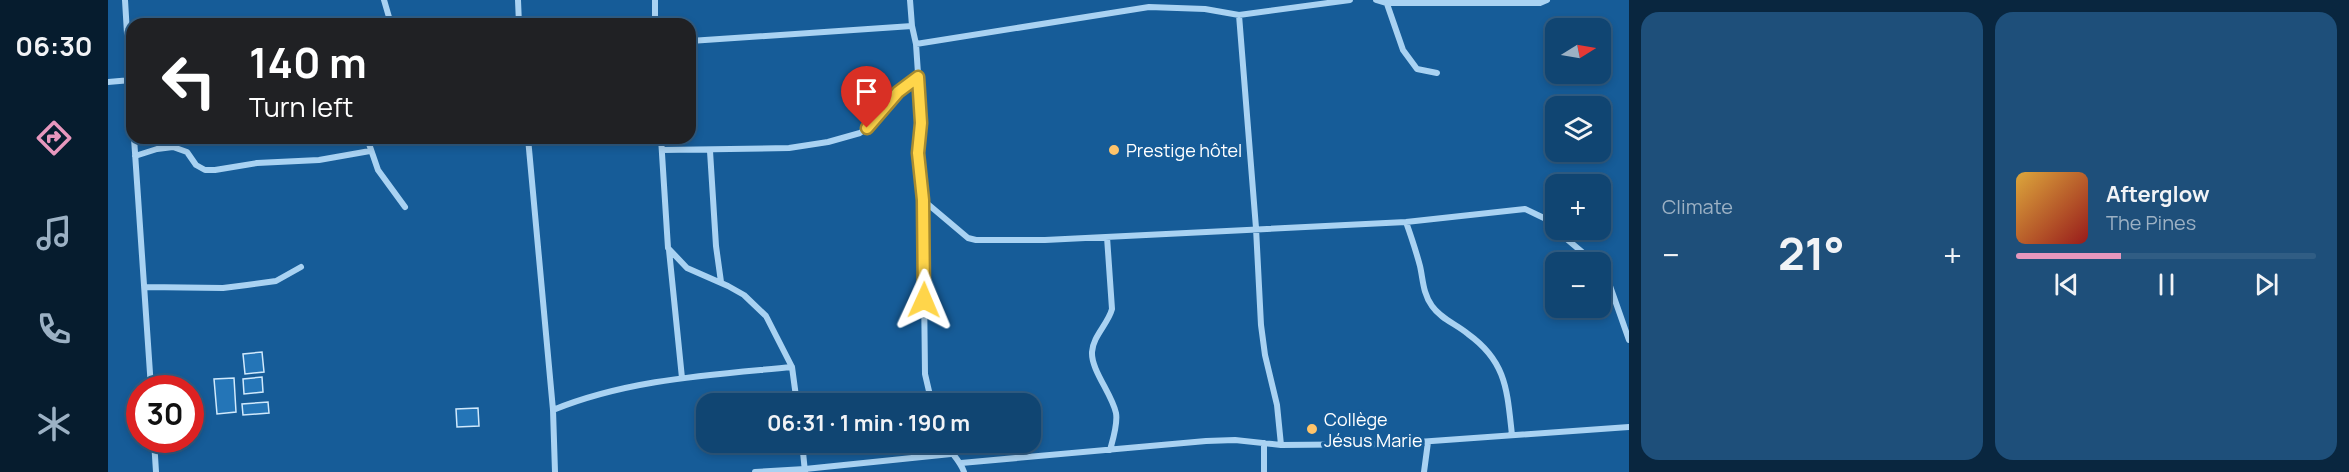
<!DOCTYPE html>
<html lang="en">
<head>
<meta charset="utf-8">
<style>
  :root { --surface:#104572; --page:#1e4f7a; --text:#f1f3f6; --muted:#9cb1c4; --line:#305d84; --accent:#e797bd }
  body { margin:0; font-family:Manrope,sans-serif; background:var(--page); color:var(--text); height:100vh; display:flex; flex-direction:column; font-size:22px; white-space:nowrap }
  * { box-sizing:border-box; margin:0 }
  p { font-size:20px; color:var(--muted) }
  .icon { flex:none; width:33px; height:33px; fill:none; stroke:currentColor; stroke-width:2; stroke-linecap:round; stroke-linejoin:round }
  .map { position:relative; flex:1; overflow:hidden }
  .panel { display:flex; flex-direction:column; gap:12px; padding:12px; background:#09263f; width:720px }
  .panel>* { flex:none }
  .banner { position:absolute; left:18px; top:18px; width:570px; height:126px; border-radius:18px; box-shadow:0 3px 9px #0003,0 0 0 2px var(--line); background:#202124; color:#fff; overflow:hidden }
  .needle { width:39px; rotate:79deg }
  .tools { position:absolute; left:1437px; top:18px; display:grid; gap:12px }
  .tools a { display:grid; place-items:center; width:66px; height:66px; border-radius:12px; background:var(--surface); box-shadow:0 3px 9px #0003,0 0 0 2px var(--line); font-size:30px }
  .speed { position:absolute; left:18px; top:375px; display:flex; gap:12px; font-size:30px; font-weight:700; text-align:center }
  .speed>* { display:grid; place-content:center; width:78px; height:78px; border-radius:50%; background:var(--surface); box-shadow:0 3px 9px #0003,0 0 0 2px var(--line); line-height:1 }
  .speed .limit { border:9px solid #d22; background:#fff; color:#111 }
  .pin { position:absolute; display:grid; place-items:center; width:51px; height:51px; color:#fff; margin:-62px -26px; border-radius:50% 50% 50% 0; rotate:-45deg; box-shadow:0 0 6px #0007 }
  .pin .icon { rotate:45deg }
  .me { position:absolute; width:66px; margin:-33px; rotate:1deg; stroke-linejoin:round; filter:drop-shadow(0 0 4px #0008) }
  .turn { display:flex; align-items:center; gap:21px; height:126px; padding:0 24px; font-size:27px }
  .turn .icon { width:78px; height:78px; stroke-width:2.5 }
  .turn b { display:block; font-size:42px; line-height:51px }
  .big { font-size:45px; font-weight:700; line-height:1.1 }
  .panel .card { flex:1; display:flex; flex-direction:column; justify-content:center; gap:9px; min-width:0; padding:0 21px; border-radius:18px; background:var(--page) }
  .song { display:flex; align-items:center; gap:18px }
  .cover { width:72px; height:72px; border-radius:9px; background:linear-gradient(135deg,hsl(40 70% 55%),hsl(0 70% 35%)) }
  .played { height:6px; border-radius:3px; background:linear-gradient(90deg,var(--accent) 35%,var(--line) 35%) }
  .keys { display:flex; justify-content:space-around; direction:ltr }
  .heat { display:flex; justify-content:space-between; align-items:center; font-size:33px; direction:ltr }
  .panel .tiles { flex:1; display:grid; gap:12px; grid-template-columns:repeat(2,1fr) }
  .trip { position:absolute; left:588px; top:393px; width:345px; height:60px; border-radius:18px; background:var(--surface); box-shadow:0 3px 9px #0003,0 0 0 2px var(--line); font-weight:700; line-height:60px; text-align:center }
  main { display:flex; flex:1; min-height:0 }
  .tab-bar { display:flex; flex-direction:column; width:108px; justify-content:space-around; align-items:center; background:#061c2e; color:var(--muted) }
  .tab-bar .icon { width:42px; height:42px }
  .tab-bar .current { color:var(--accent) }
  .tab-bar b { font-size:27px; color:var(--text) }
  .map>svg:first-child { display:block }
  .building { fill:#2475b7; stroke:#d0e9fc; stroke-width:1.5 }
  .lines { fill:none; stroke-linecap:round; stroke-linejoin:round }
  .street { stroke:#a9d2f2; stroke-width:6 }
  .route-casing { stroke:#a68a30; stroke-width:15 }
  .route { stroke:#ffd54a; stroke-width:10 }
  .poi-dot { fill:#ffc46a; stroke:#165c98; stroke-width:2 }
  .labels { text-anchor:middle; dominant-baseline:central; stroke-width:6; stroke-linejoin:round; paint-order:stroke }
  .poi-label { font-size:18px; fill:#fff; stroke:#165c98; text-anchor:start }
</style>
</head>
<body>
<main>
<nav class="tab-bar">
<b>06:30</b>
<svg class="icon current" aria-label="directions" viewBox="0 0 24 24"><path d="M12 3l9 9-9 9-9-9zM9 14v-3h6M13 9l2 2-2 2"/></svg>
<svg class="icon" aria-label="music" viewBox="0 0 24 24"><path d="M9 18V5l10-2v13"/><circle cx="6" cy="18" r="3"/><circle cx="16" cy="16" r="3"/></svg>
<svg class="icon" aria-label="phone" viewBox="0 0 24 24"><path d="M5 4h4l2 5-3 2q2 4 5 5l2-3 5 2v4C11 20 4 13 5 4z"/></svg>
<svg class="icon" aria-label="climate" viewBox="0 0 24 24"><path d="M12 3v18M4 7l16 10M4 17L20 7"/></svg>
</nav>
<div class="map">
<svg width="1521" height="472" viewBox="0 0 1521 472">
  <rect width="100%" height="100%" fill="#165c98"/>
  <!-- building -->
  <path class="building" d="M154,352L156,372L137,374L135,354Z
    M154,377L155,392L136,394L135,379Z
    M126,378L128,412L109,414L106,379Z
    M160,402L161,413L135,415L134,404Z
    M370,408L371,426L349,427L348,409Z"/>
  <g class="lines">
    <!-- street -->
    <path class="street" d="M17,0L24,117
      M276,0L283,24
      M410,0L411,24
      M802,0L804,26L808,44L812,103L810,153L815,200L817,374L824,404
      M1268,0L1278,3H1432L1439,0
      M1278,1L1295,50L1309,69L1329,73
      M1131,15L1242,0
      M547,24V0
      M582,41L804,26
      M808,44L1041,7L1097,9L1131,15L1148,228L1153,325L1157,355L1169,405L1173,445
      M0,82L23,80
      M26,138L43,388
      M259,138L270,170L297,207
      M420,138L445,410L447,472
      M553,138L560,248L579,268L620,286L636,295L658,316L684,367L689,404
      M554,150L681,148L720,142L752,133L766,122L790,91L811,77
      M602,151L608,246L613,282
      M27,156L49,149L65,147L79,152L88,165L97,170H107L149,163L211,160L262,151
      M815,200L860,238L868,240H937L1298,222L1417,209L1438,219L1448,229
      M1298,222C1303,236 1308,251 1312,266C1315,279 1315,294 1324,306C1333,319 1348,324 1360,334C1399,362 1399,391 1404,435
      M1448,230L1486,262
      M999,237L1004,309C1000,324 985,336 984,352C983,370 1004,394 1008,413C1010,424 1005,439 1002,450
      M561,250L574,378
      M1492,271L1502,286L1521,340
      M37,287L115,288L139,285L168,281L193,267
      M445,410C521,379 603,375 684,367
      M46,440L48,472
      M694,442L697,472
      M837,442C843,454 852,460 856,472
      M853,463L1098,441L1127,440L1173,445L1282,444L1521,427
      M647,472L697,469L843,454
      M1156,472V443
      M1316,472L1320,442"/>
  </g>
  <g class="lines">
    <!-- route casing -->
    <g class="route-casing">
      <path id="route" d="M759,128L790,92L810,77L813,123L810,153L815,200L816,300"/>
    </g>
    <!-- route -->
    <use href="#route" class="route"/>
  </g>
  <!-- markers -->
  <g class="poi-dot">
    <circle cx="1006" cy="150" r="6"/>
    <circle cx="1204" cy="429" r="6"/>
  </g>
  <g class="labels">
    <!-- poi labels -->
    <g class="poi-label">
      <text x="1018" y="150">Prestige hôtel</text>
      <text x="1216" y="419">Collège<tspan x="1216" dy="21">Jésus Marie</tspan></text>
    </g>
  </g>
</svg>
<div class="tools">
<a><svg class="needle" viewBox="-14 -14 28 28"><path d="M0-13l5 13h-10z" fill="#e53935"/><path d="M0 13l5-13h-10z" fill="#9cb1c4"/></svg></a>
<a><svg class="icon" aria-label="layers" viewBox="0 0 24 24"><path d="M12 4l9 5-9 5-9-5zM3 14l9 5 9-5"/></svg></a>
<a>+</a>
<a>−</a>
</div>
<div class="speed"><div class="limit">30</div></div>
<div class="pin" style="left:759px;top:128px;background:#d93025"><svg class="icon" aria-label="arrive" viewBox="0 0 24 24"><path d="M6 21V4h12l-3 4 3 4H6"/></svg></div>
<svg class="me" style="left:816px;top:300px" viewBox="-20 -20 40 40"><path d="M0-17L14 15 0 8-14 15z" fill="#ffd54a" stroke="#fff" stroke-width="4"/></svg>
<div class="trip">06:31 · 1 min · 190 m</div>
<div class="banner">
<div class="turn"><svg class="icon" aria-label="left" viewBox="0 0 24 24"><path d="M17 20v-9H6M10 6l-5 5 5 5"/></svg><div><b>140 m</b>Turn left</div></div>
</div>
</div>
<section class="panel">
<div class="tiles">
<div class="card"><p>Climate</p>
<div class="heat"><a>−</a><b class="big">21°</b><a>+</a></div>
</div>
<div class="card">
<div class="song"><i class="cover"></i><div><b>Afterglow</b><p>The Pines</p></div></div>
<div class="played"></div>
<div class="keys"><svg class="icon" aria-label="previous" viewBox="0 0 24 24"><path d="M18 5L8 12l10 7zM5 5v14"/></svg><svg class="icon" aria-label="pause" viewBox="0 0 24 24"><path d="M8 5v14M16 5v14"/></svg><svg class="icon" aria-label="next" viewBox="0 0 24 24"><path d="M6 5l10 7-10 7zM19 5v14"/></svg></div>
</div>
</div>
</section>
</main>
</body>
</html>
